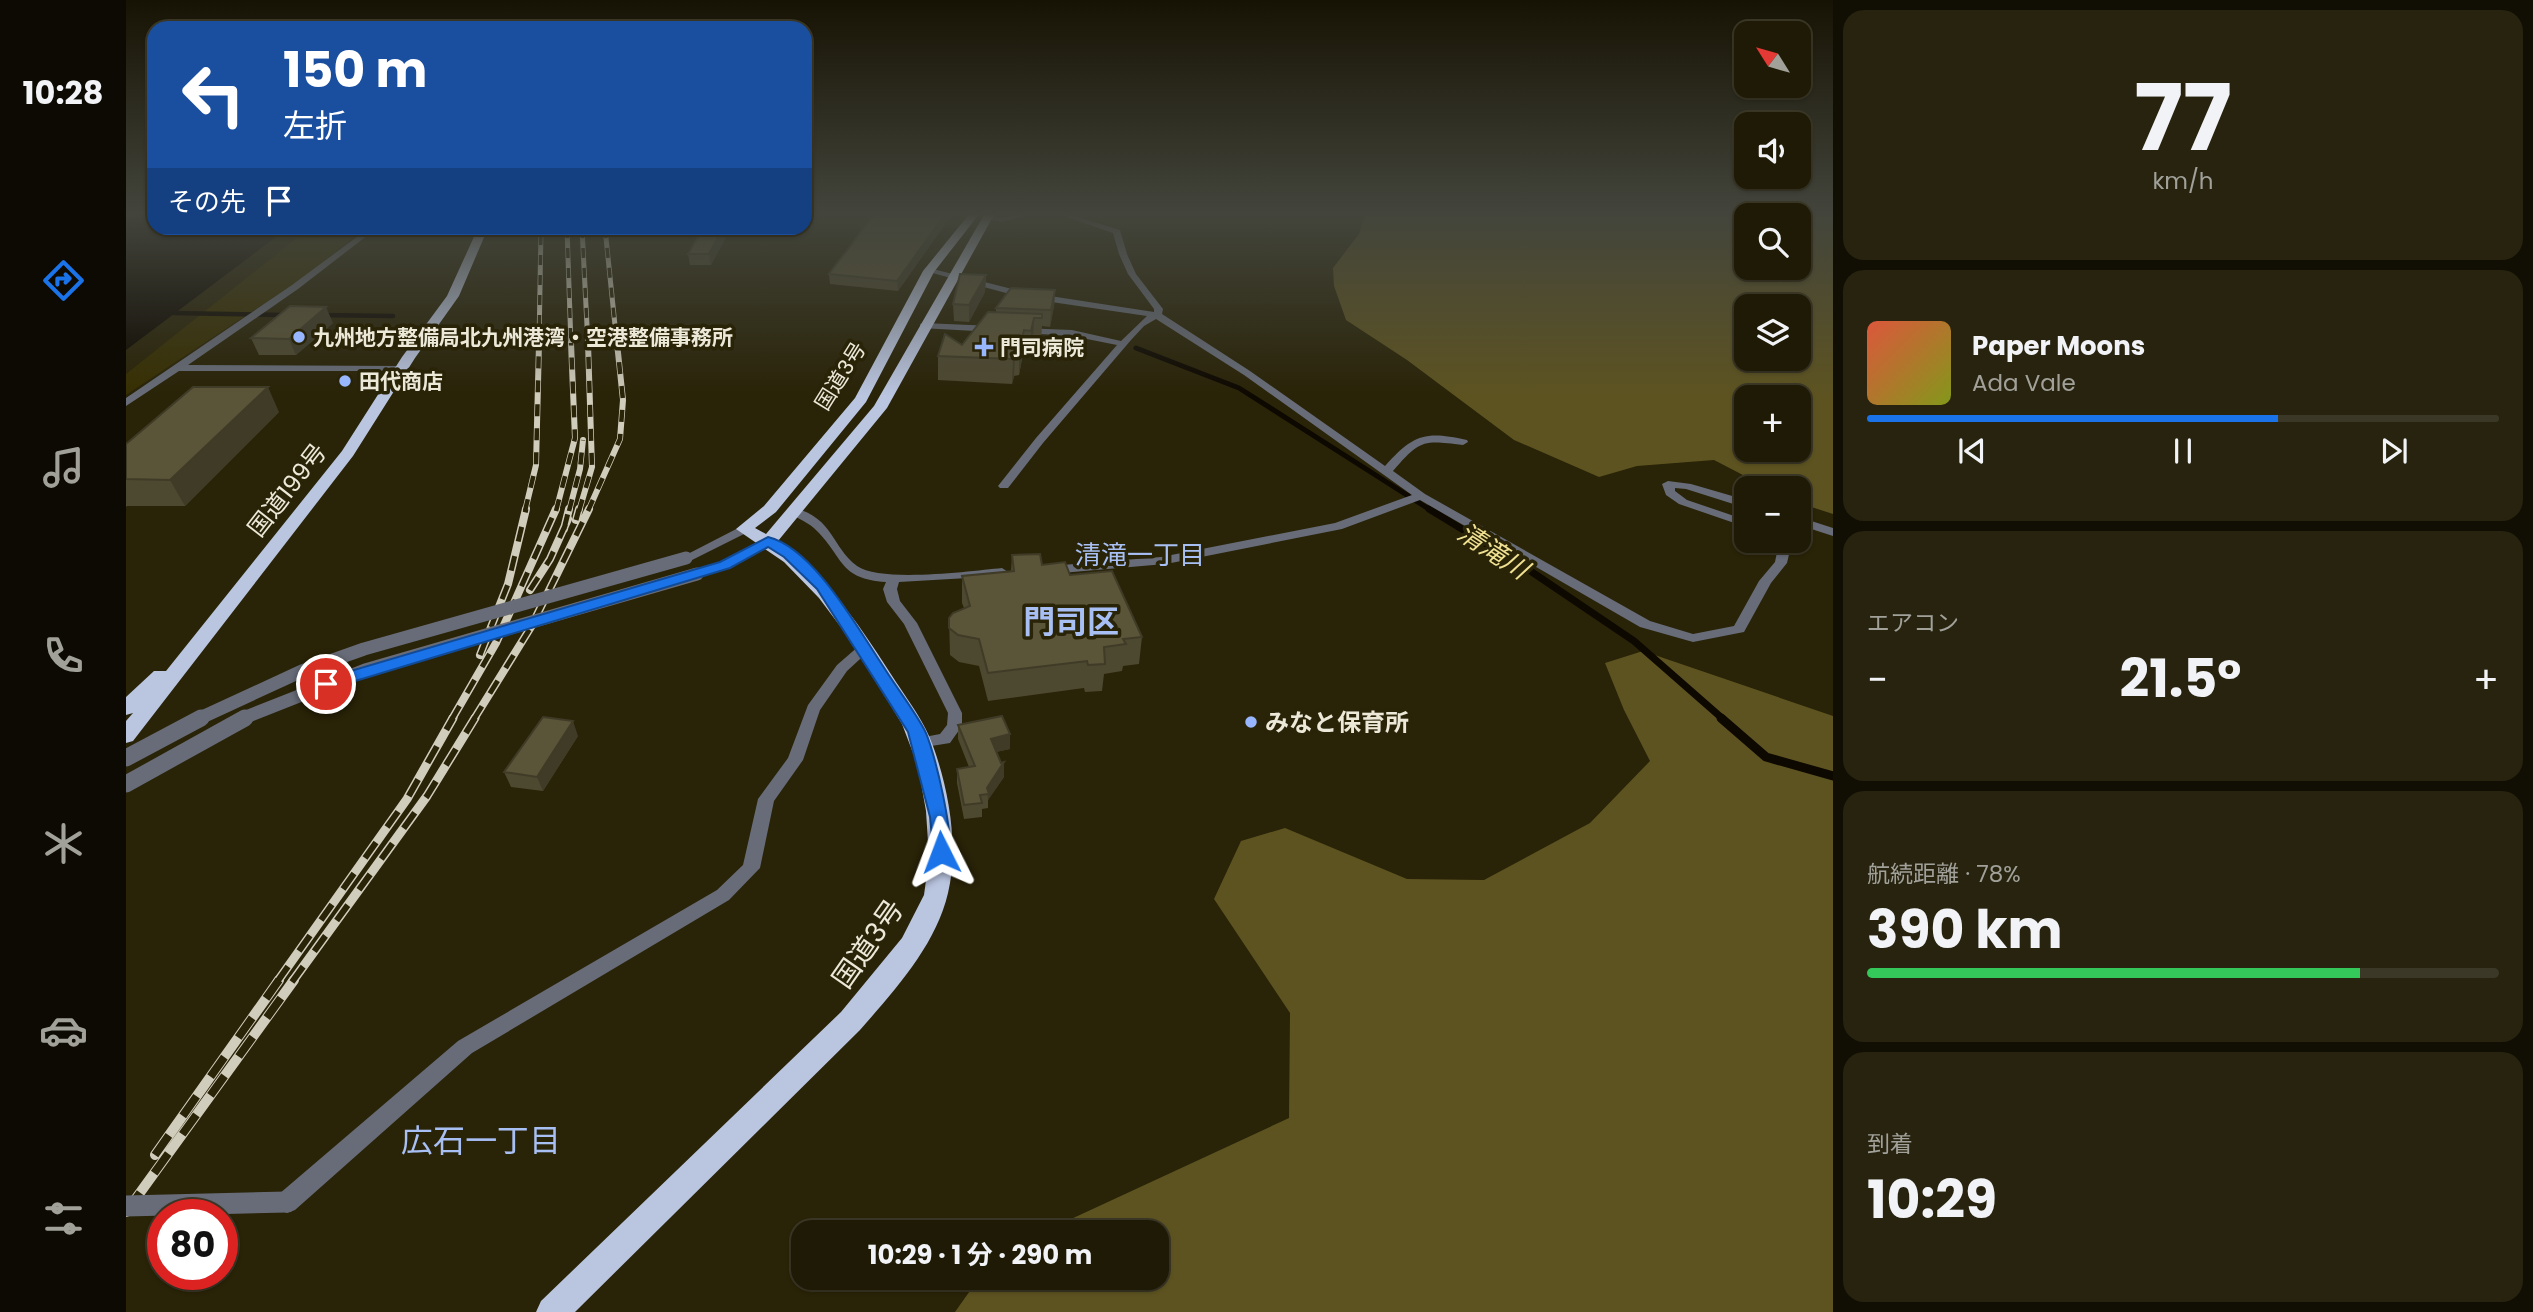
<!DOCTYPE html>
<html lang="ja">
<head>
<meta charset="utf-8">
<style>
  :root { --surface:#1f1a05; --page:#27230f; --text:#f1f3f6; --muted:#a1a19a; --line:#3c3827; --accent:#1a73e8 }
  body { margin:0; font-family:Poppins,"Noto Sans JP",sans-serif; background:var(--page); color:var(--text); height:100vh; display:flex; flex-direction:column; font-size:26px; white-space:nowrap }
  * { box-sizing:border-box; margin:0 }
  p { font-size:23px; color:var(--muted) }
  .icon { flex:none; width:38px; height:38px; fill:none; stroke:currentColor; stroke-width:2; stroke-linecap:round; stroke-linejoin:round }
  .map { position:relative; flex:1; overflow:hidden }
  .sheet { display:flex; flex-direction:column; gap:10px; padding:10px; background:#110e03; width:700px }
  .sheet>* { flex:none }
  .hud { position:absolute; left:21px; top:21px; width:665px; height:214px; border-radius:21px; box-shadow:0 2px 5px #0004,0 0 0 2px var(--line); background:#1a4fa0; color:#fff; overflow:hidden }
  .needle { width:46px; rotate:307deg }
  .controls { position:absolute; left:1608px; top:21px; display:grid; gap:14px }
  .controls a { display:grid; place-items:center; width:77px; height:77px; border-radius:14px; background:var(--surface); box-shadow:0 2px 5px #0004,0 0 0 2px var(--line); font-size:35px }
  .speed { position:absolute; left:21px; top:1199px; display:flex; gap:14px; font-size:35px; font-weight:700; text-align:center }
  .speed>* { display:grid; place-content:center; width:91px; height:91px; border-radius:50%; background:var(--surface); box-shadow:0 2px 5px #0004,0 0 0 2px var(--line); line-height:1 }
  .speed .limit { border:10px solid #d22; background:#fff; color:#111 }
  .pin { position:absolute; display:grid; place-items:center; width:60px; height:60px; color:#fff; margin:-30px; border:4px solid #fff; border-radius:50%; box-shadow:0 2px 7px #0007 }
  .me { position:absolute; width:77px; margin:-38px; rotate:357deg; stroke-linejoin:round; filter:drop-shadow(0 0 5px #0008) }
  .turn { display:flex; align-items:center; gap:24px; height:147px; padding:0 21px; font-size:32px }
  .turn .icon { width:91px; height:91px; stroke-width:2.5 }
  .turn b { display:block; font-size:49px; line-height:60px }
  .then { display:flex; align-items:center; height:66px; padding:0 21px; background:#0003; gap:14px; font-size:26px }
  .big { font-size:52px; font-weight:700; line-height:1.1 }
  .sheet .widget { flex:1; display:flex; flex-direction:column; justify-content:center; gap:10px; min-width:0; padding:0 24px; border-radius:21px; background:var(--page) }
  .sheet .dial { align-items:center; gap:0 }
  .dial b { font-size:91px; line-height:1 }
  .song { display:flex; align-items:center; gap:21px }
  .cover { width:84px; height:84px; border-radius:10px; background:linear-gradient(135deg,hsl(10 70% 55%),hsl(70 70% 35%)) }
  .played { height:7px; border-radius:4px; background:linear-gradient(90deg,var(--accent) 65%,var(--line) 65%) }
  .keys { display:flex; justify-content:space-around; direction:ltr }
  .heat { display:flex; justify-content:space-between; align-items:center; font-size:38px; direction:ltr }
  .charge { height:10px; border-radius:5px; background:linear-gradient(90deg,#34c759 78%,var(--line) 0) }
  .trip { position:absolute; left:665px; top:1220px; width:378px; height:70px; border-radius:21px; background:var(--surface); box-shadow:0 2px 5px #0004,0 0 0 2px var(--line); font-weight:700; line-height:70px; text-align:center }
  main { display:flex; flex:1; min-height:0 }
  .dock { display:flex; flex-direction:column; width:126px; justify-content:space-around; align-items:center; background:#0c0a02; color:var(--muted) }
  .dock .icon { width:49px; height:49px }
  .dock .on { color:var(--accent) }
  .dock b { font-size:32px; color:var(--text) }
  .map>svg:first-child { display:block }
  .green { fill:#372f02 }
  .forest { fill:#5d5321; fill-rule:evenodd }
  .water { fill:#0d0800 }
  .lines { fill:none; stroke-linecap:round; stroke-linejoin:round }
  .stream-far3 { stroke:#0d0800; stroke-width:4.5 }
  .stream-far2 { stroke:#0d0800; stroke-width:5 }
  .stream-far1 { stroke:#0d0800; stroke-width:7 }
  .stream { stroke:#0d0800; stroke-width:9 }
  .minor { fill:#676c78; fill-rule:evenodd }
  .tertiary { fill:#676c78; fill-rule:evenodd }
  .trunk { fill:#bac5e0; fill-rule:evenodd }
  .rail-far4-casing { stroke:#d1cdbc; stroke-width:5 }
  .rail-far3-casing { stroke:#d1cdbc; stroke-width:6 }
  .rail-far2-casing { stroke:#d1cdbc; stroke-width:8 }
  .rail-far1-casing { stroke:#d1cdbc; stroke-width:9 }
  .rail-casing { stroke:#d1cdbc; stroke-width:10 }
  .rail-far4 { stroke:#292307; stroke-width:3.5; stroke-dasharray:10; stroke-linecap:butt }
  .rail-far3 { stroke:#292307; stroke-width:4.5; stroke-dasharray:12; stroke-linecap:butt }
  .rail-far2 { stroke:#292307; stroke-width:5; stroke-dasharray:15; stroke-linecap:butt }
  .rail-far1 { stroke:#292307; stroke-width:6; stroke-dasharray:19; stroke-linecap:butt }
  .rail { stroke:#292307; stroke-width:8; stroke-dasharray:24; stroke-linecap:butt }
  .pedestrian-bridge { stroke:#676c78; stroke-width:21 }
  .tertiary-bridge-far1 { stroke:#676c78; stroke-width:13 }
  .tertiary-bridge { stroke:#676c78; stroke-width:17 }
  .wall { fill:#4d4830 }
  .shaded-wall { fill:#3f3b27 }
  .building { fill:#5a5438; stroke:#3f3b27; stroke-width:2 }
  .route { fill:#1a73e8; stroke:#114b97; stroke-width:2 }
  .poi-dot { fill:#98b6fd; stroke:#292307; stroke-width:2.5 }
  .labels { text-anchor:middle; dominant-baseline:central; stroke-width:7; stroke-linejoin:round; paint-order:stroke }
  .far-poi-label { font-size:21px; font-weight:bold; fill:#ece9d9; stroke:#292307; text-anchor:start }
  .far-street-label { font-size:21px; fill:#ece9d9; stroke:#292307 }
  .street-label { font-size:24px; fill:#ece9d9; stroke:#292307 }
  .poi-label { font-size:24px; font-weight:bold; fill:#ece9d9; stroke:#292307; text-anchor:start }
  .water-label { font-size:26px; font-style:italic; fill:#f0e192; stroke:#292307 }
  .neighbourhood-label { font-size:26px; fill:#a8bff4; stroke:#292307 }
  .near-street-label { font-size:28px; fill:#ece9d9; stroke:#292307 }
  .district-label { font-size:32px; font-weight:bold; fill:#a8bff4; stroke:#292307 }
  .near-neighbourhood-label { font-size:32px; fill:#a8bff4; stroke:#292307 }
</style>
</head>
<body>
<main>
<nav class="dock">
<b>10:28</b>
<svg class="icon on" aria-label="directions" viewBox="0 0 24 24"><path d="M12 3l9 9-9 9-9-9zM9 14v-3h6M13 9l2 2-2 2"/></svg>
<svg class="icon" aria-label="music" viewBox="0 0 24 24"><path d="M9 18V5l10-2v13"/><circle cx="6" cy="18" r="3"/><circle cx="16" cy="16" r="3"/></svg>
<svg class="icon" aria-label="phone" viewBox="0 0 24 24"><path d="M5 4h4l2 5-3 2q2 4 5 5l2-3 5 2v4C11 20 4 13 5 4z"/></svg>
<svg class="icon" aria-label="climate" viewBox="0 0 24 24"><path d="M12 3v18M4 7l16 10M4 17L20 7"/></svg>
<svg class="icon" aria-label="car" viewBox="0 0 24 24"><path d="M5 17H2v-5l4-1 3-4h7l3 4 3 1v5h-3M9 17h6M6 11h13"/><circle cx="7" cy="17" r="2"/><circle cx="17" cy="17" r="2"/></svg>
<svg class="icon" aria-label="filters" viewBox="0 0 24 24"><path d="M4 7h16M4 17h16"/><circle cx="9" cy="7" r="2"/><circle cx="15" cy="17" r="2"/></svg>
</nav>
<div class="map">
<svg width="1707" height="1312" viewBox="0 0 1707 1312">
  <rect width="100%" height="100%" fill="#292307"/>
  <!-- green -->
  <path class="green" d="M172,237L226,238L184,273L0,395V374Z"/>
  <!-- forest -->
  <path class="forest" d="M1240,213H1707V514L1673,503V488H1642L1588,460L1511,466L1473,477L1388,440L1281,360L1220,320L1208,286L1207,268L1233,234ZM1620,215H1673V268H1620ZM1620,306H1673V359H1620ZM1620,397H1673V450H1620Z
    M1517,651L1707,716V1312H829L853,1278H1031V1232H917L1163,1118L1164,1013L1088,899L1115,841L1159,828L1281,879L1358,880L1464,823L1524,761L1498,710L1479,663Z"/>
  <!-- water -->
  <path class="water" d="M0,213H28V228H162L0,350Z"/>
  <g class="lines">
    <!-- stream-far3 -->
    <path class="stream-far3" d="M48,313L161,315
      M194,315L267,316"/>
    <!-- stream-far2 -->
    <path class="stream-far2" d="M1010,348L1113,388L1306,511"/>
    <!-- stream-far1 -->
    <path class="stream-far1" d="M1303,509L1400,568L1508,641L1597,719"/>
    <!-- stream -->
    <path class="stream" d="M1595,718L1640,757L1707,776"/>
    <!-- minor -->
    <path class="minor" d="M898,213H909L876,222L858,218L862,216L876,218Z
      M929,213H939L994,230L1001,254L1010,274L1037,309L1036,314L1124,371L1259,466C1288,434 1299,431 1341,440L1342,442L1337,445C1296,440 1294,440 1267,471L1299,494L1524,621L1567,634L1608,626L1633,581L1649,562L1652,547L1644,541C1652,541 1660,539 1665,546L1661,563L1645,583L1618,632L1567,642L1514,627L1294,500L1216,529L1035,565L1031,564L1029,561L1035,557L1209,523L1286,495L1118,375L1030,319L1018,326L1005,340L917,443L882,488H874L872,486L910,438L991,345L946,336L898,333L895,332V328L946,330L995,341L1021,316L898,298L799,271L803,268L898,292L1028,312V309L1002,274L993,254L987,233Z
      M797,323L868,326L873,329L868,332L794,328V324Z
      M1542,481L1565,484L1620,500V508L1560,489L1549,488V491L1561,500L1620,520V527L1553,504L1540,495L1536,484Z
      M669,508C708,519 705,546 731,566C755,583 845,571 876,568L882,572L876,576L773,582L771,589L774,601L791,623L836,713V726L824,743L793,748L788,747L785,743L788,739L814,734L821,725L822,713L778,624L761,602L757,589L760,582C713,579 718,558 691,531C683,522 671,519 663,512Z
      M1673,517L1707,528V536L1673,525Z
      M739,643L746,648L721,671L694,710L677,760L648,801L634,868L603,900L346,1053L169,1210L161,1213L153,1210L150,1202L153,1194L332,1041L591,890L617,865L632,799L662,758L682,705L711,665L734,645Z"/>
    <!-- tertiary -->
    <path class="tertiary" d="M243,228H251L172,289L62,365L275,366L278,367V371H53L0,406V398L166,285Z
      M618,525L622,526L624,529L622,532L564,561H556L554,558Z
      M643,537L647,538L649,541L647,544L603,568L571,578L565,574L566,571L595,562Z
      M1035,557L1041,561L1039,564L924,574L918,570L924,566Z"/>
    <!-- trunk -->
    <path class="trunk" d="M844,213H854L808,272L740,402L650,512L629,528L640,534L748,406L859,213H869L761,408L652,541C704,579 736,629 770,682C784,703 799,723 807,746C823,790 833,847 822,893C810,945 769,990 734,1030L449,1312H410L415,1301L715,1012L776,938L798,895L803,858L800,811L792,766L776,724L723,638L693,598L658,562L610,529L638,506L729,398L797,271Z
      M352,228H362L333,296L289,358L227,456L7,741L0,743V721L7,713L0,715V697L28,671H40L216,451L276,357L321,296Z"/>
    <!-- rail-far4 casing -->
    <g class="rail-far4-casing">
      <path id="rail-far4" d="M441,228L445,345
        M456,228L462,345
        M479,228L491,345
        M413,345L415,228"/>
    </g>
    <!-- rail-far3 casing -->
    <g class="rail-far3-casing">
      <path id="rail-far3" d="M399,511L410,465L413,343
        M430,511L449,438L445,343
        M443,511L454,469L457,440
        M453,511L466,467L462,343
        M462,511L494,439L497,400L491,343"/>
    </g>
    <!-- rail-far2 casing -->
    <g class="rail-far2-casing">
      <path id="rail-far2" d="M450,520L453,509
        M438,529L443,509
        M404,590L424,559L442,519
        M354,655L382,584L400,509
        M326,719L370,643L430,509
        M348,719L405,627L463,509"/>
    </g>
    <!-- rail-far1 casing -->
    <g class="rail-far1-casing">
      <path id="rail-far1" d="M151,982L281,799L327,718
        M166,982L301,796L349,718"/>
    </g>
    <!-- rail casing -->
    <g class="rail-casing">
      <path id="rail" d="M29,1155L153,980
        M0,1212L168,980"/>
    </g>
    <!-- rail-far4 -->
    <use href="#rail-far4" class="rail-far4"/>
    <!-- rail-far3 -->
    <use href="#rail-far3" class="rail-far3"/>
    <!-- rail-far2 -->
    <use href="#rail-far2" class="rail-far2"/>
    <!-- rail-far1 -->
    <use href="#rail-far1" class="rail-far1"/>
    <!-- rail -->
    <use href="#rail" class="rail"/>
    <!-- pedestrian-bridge -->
    <path class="pedestrian-bridge" d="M0,1206L161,1202"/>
    <!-- tertiary-bridge-far1 -->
    <path class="tertiary-bridge-far1" d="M72,719L176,671L238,649L560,558
      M115,719L239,670L571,574"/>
    <!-- tertiary-bridge -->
    <path class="tertiary-bridge" d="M0,758L75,718
      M0,784L119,718"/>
  </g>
  <!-- wall -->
  <path class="wall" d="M749,213H824V217L772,291L704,284L703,274Z
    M577,228H605L585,265H564L562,254Z
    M860,275L859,292L843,322L828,321L827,304Z
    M929,290L928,306L924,327L916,326L915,341H907L904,355L897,354L893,375L888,376L886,384L812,380V356L836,345L870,312V308Z
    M207,323L170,355H133L125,338Z
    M153,412L59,506H1L0,507V444Z
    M886,555L944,575L1016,637L1013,664L997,666L996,671L978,674L976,691L959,692L958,688L862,701L853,666L833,662L824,655L823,618L838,608L836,603V576L885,571Z
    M832,725L884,734V749L870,752L878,777L862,800V808L856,809V817L838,819L831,783V769L843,767L832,739Z
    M452,736L417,791L385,787L378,772Z"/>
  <!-- shaded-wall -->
  <path class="shaded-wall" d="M819,213H824V217L772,291L771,281Z
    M597,228H605L585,265L583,254Z
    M860,275L859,292L843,322V305Z
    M929,290L928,306L924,327L925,310Z
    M200,307L207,323L170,355L163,339Z
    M908,318L907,341L904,355L905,331Z
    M898,330L897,354L893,375V351Z
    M889,352L888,376L886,384L887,359Z
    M142,387L153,412L59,506L44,480Z
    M447,721L452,736L417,791L411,777Z
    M884,734V749L865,753V739Z
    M878,762V777L862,800L861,788Z"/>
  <!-- building -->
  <path class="building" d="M749,213H820L771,281L703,274Z
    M577,228H597L583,254H562Z
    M834,274L860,275L843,305L827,304Z
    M885,288L929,290L925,310L870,308Z
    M164,306L200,307L163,339L125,338Z
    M862,312L916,314V318H908L905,331L898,330L893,351L889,352L887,359L812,356L819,334L836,345Z
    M67,387H142L44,480L0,479V444Z
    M914,554L916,565L939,562L944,575L986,571L1016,637L997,639L1000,644L978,647L979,664L962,665L961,661L862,673L853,639L832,635L823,628V618L827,613L844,606L836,576L888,571L886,555Z
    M876,716L884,734L865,739L875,763L878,762L861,788L863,794L854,795L856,803L838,805L831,769L849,766L832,725Z
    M417,717L447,721L411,777L378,772Z"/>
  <!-- sky -->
  <linearGradient id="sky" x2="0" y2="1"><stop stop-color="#171304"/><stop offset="0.54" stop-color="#43453c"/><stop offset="1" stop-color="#43453c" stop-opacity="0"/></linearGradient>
  <rect width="1707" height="396" fill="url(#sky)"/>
  <!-- route -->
  <path class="route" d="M642,537C688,548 732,629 757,666C770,687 786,707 798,729C808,747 830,841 822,858H808L804,817L782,732L691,589L658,557L642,547L604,568L206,688L200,690L192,684L194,680L594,562Z"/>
  <!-- markers -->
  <g class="poi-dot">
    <circle cx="173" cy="337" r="7"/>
    <path d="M854.5 336.5h7v7h7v7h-7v7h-7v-7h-7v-7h7z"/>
    <circle cx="219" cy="381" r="7"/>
    <circle cx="1125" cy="722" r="7"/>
  </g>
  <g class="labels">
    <!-- far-poi labels -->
    <g class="far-poi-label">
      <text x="187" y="337">九州地方整備局北九州港湾・空港整備事務所</text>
      <text x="874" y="347">門司病院</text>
      <text x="233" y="381">田代商店</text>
    </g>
    <!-- far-street labels -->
    <g class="far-street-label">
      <text transform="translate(714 376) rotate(-58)">国道3号</text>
    </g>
    <!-- street labels -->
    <g class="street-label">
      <text transform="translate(161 490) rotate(-52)">国道199号</text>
    </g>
    <!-- poi labels -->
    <g class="poi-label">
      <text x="1139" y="722">みなと保育所</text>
    </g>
    <!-- water labels -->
    <g class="water-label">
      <text transform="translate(1367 551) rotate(33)">清滝川</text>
    </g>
    <!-- neighbourhood labels -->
    <g class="neighbourhood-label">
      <text x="1014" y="555">清滝一丁目</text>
    </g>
    <!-- near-street labels -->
    <g class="near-street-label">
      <text transform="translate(742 944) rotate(-55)">国道3号</text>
    </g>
    <!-- district labels -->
    <g class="district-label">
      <text x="945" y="621">門司区</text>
    </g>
    <!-- near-neighbourhood labels -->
    <g class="near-neighbourhood-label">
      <text x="355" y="1140">広石一丁目</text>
    </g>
  </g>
</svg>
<div class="controls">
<a><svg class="needle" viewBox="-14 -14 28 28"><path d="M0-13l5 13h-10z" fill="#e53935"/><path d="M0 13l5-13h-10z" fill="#a1a19a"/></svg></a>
<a><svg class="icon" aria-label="sound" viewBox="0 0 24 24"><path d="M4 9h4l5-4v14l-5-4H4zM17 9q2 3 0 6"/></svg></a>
<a><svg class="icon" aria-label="search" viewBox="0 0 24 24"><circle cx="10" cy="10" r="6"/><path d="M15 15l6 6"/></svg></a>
<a><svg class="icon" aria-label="layers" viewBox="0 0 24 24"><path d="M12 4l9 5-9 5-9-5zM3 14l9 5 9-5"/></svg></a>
<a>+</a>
<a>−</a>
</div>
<div class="speed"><div class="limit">80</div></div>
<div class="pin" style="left:200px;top:684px;background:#d93025"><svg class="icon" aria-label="arrive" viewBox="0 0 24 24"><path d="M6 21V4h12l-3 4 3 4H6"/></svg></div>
<svg class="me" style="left:815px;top:852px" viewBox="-20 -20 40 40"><path d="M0-17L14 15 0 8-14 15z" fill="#1a73e8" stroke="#fff" stroke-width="4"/></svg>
<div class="trip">10:29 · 1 分 · 290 m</div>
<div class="hud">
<div class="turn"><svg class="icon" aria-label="left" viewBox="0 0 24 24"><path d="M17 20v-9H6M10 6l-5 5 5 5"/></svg><div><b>150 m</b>左折</div></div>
<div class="then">その先<svg class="icon" aria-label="arrive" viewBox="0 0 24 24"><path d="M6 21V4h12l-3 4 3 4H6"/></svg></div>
</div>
</div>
<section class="sheet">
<div class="widget dial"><b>77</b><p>km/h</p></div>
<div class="widget">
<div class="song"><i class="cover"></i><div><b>Paper Moons</b><p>Ada Vale</p></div></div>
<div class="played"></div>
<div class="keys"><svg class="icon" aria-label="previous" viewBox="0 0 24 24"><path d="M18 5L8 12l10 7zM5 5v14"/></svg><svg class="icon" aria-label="pause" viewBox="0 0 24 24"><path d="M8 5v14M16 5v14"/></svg><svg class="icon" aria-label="next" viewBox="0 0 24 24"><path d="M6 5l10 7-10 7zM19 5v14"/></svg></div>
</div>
<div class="widget"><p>エアコン</p>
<div class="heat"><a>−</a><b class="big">21.5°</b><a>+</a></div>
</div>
<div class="widget"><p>航続距離 · 78%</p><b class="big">390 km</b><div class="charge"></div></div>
<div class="widget"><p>到着</p><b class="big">10:29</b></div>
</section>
</main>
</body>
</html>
